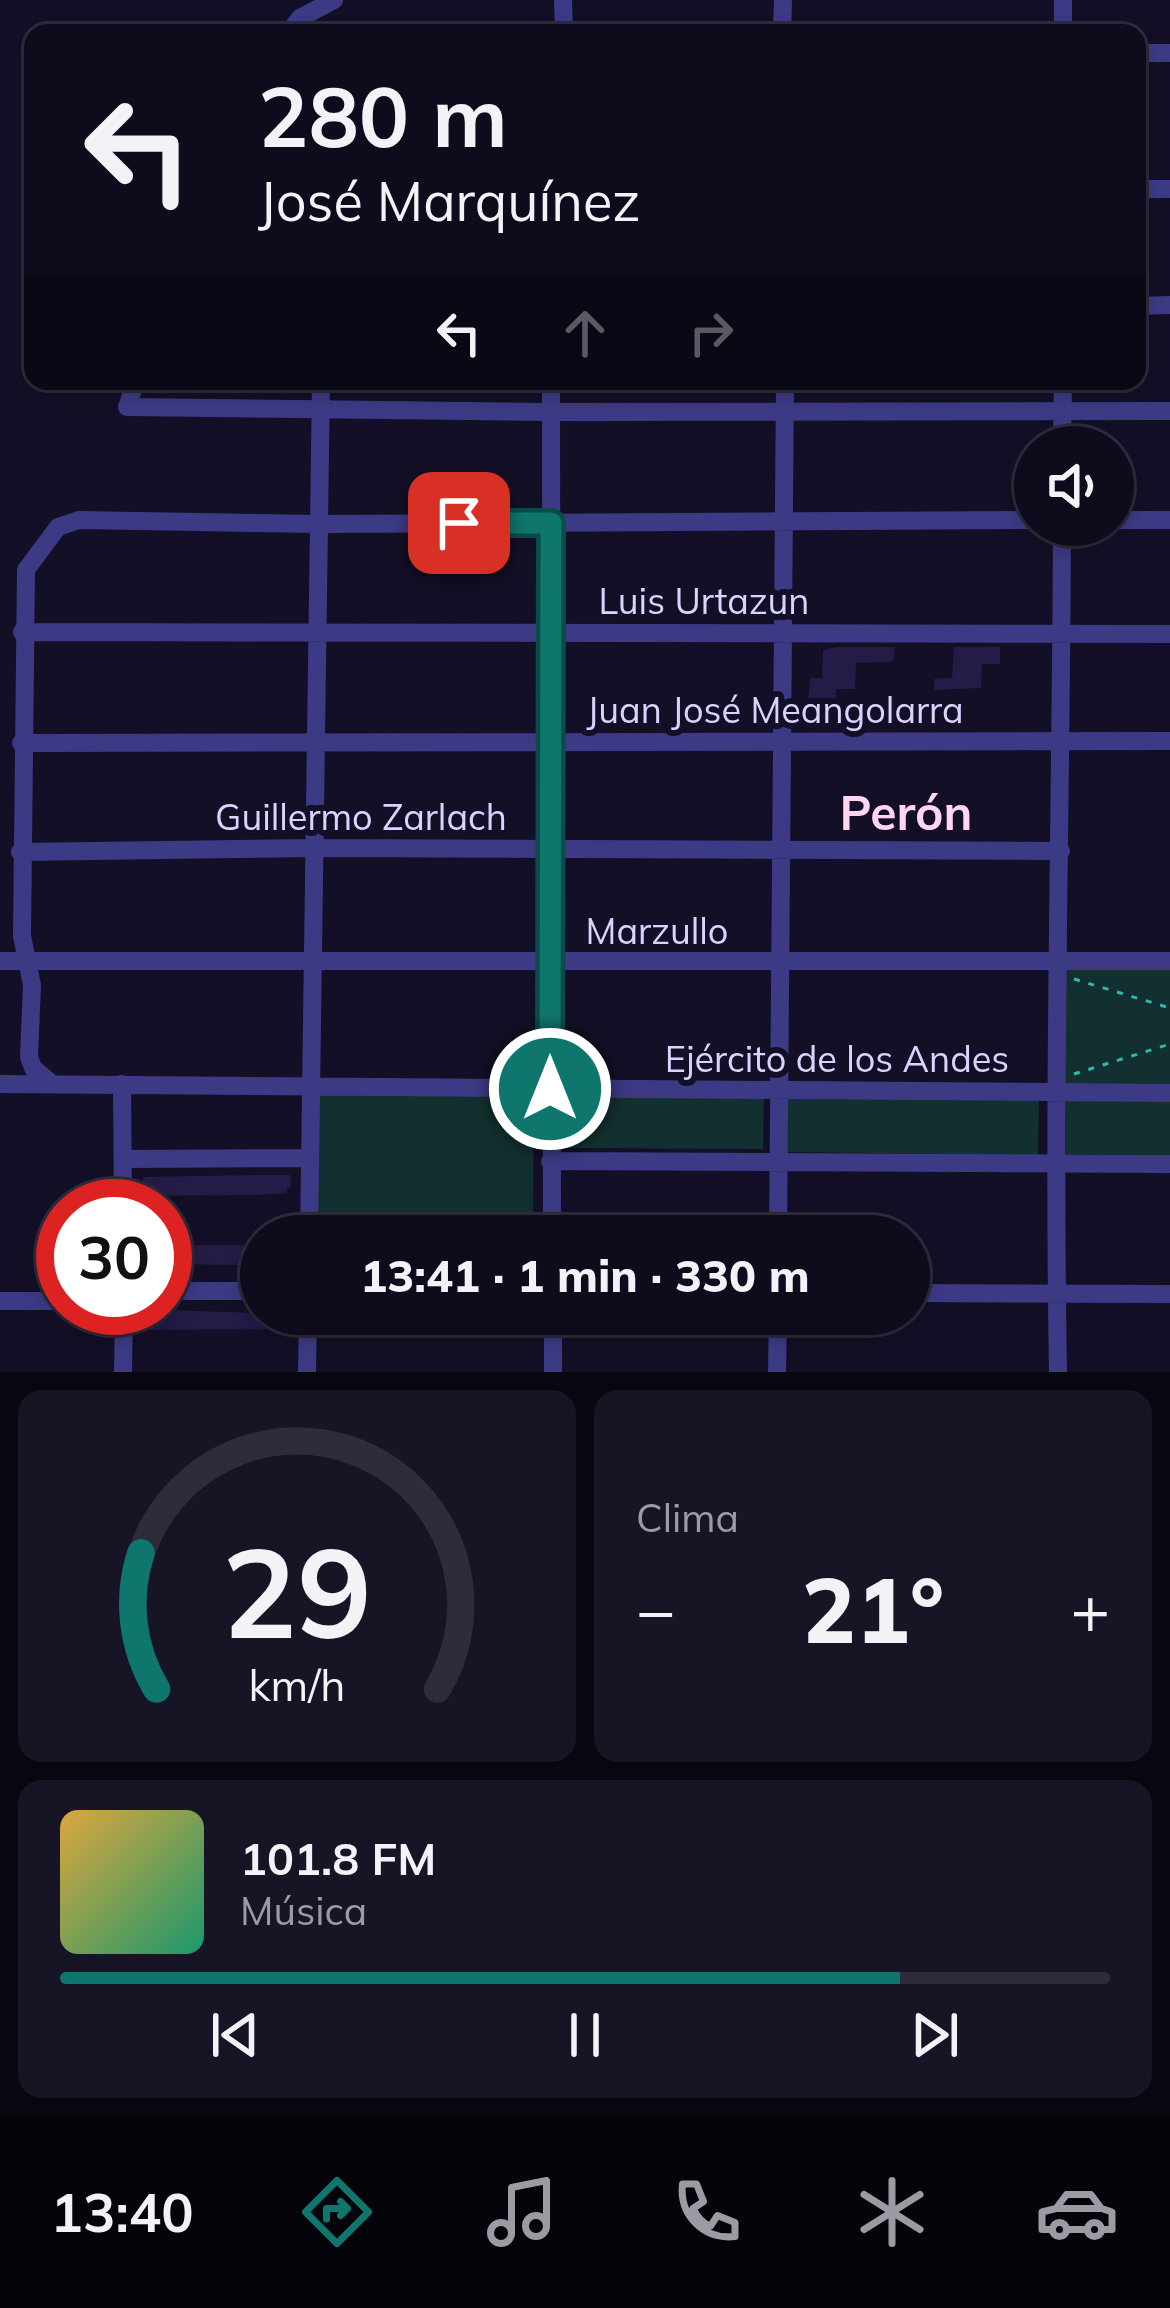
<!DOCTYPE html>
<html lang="es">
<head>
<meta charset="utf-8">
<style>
  :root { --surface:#0e0b1c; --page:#171425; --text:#f1f3f6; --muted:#9b9ba3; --line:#2e2b3b; --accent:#0f766e }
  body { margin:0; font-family:Mulish,sans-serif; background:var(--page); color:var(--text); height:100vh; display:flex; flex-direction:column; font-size:45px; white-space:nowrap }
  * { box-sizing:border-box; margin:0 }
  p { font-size:39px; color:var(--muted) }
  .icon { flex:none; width:66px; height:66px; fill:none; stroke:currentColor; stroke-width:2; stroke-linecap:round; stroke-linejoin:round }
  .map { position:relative; height:1372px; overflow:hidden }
  .sheet { display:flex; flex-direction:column; gap:18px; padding:18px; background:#08060f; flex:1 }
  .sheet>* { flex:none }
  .hud { position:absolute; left:24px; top:24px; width:1122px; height:366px; border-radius:24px; box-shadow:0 6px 18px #0003,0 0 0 3px var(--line); background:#0e0b1c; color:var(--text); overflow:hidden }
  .tools { position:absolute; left:1014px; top:426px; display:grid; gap:24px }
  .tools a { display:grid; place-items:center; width:120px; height:120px; border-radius:50%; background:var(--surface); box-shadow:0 6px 18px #0003,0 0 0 3px var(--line); font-size:60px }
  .speed { position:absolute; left:36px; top:1179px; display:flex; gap:24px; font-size:60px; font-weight:700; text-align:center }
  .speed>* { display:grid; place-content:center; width:156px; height:156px; border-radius:50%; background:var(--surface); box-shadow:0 6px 18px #0003,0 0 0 3px var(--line); line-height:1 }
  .speed .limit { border:18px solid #d22; background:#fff; color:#111 }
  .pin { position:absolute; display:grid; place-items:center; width:102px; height:102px; color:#fff; margin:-51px; border-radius:24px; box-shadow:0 6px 18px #0006 }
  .me { position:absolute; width:132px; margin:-66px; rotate:0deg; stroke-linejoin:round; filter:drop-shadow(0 0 9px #0008) }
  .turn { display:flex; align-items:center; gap:42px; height:252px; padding:0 36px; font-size:54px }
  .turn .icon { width:156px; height:156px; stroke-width:2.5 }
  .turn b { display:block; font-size:84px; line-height:102px }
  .lanes { display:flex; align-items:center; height:114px; padding:0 36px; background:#0003; justify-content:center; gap:60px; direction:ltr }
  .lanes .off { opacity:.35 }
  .big { font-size:90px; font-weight:800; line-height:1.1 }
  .sheet .widget { flex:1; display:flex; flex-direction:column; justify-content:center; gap:18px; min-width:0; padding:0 42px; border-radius:24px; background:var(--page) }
  .sheet .dial { align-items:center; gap:0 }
  .dial svg { height:312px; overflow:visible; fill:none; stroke:var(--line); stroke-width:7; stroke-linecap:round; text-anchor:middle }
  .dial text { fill:var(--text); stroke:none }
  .song { display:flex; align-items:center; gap:36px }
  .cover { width:144px; height:144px; border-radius:18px; background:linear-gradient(135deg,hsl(40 70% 55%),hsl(160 70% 35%)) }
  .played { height:12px; border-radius:6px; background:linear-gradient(90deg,var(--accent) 80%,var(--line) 80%) }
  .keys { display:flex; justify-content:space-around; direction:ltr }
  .heat { display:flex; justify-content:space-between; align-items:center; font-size:66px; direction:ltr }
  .sheet .tiles { flex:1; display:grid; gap:18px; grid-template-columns:1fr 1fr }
  .widget:last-child { grid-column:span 2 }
  .trip { position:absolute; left:240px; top:1215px; width:690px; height:120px; border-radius:60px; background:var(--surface); box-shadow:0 6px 18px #0003,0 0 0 3px var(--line); font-weight:800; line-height:120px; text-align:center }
  .tab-bar { display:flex; height:192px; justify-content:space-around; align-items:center; background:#06040b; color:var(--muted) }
  .tab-bar .icon { width:84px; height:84px }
  .tab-bar .on { color:var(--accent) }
  .tab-bar b { font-size:54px; color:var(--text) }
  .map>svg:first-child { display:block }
  .green { fill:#12302f }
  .building { fill:#241b47 }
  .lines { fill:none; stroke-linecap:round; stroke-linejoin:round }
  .path { stroke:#2fb8b0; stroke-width:3; stroke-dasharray:6 9; stroke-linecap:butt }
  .minor { stroke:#3d3a85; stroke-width:18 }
  .route-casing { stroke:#0a4d48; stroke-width:30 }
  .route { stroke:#0f766e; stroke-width:21 }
  .labels { text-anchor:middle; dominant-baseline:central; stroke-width:12; stroke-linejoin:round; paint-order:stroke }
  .street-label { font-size:36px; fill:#d9d4ff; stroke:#130f26 }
  .district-label { font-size:48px; font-weight:bold; fill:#ffd6f0; stroke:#130f26 }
</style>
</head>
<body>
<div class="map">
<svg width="1170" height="1372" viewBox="0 0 1170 1372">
  <rect width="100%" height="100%" fill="#130f26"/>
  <!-- green -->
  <path class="green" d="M1064,968H1170V1088H1063Z
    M315,1092L534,1094L533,1236H313Z
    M554,1093L764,1095L763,1149L554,1148Z
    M788,1098L1039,1100L1038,1155L787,1152Z
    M1066,1099L1170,1100V1155L1066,1154Z"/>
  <!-- building -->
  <path class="building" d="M838,647H895L894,658L892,662L856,663L855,689H836V712L806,711L811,678H822L823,650Z
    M954,647H1000V664H982L981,688L934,690V679L952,678Z
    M251,1175H290L291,1187L287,1188V1193L257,1195L138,1196L137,1181H143V1177Z
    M165,1245H261V1258H252V1265L165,1264Z
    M170,1310L286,1314L287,1329L137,1330V1315Z"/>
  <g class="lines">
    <!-- path -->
    <path class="path" d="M1074,979L1170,1008
      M1074,1074L1170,1044"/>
    <!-- minor -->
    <path class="minor" d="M563,0L564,33
      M1063,0V33
      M288,33L300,18L334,0
      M782,33L783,0
      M1137,53H1170
      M1137,189H1170
      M1137,306L1170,305
      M136,381L127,407L551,412L1170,411
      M551,381L552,1236
      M1062,447L1063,381
      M1113,520H1170
      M22,632L1170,634
      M21,743L1170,741
      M20,852L317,848L1061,851
      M0,961H1170
      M0,1084L1170,1093
      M52,1084L33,1068L29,1057L32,985L22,936L26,570L58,527L79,520L321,524L1035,520
      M122,1084L123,1206
      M123,1159L309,1158
      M550,1161L1170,1164
      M309,1236L321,381
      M778,1236L785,381
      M165,1291H261
      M909,1293L1170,1294
      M0,1301H63
      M123,1372L124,1308
      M307,1372L308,1314
      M553,1372V1314
      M777,1372L778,1314
      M1058,1372C1053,1090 1061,807 1062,525"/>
  </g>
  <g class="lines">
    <!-- route casing -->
    <g class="route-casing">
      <path id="route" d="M459,523H551L550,1089"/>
    </g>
    <!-- route -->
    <use href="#route" class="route"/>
  </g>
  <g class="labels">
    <!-- street labels -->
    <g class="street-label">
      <text x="704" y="600">Luis Urtazun</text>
      <text x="775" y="709">Juan José Meangolarra</text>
      <text x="361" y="816">Guillermo Zarlach</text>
      <text x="657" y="930">Marzullo</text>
      <text x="837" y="1058">Ejército de los Andes</text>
    </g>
    <!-- district labels -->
    <g class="district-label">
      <text x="906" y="812">Perón</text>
    </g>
  </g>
</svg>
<div class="tools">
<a><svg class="icon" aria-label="sound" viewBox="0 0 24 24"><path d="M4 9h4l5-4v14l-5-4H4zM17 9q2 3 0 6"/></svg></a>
</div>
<div class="speed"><div class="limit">30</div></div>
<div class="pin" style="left:459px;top:523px;background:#d93025"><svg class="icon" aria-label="arrive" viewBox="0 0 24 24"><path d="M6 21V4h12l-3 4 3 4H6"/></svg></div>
<svg class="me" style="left:550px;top:1089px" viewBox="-20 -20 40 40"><circle r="17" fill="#0f766e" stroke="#fff" stroke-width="3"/><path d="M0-11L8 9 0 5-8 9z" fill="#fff"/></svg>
<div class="trip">13:41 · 1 min · 330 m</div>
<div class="hud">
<div class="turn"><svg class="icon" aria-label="left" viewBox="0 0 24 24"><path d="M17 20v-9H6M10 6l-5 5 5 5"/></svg><div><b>280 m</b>José Marquínez</div></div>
<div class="lanes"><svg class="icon" aria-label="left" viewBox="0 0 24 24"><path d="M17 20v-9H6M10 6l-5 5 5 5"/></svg><svg class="icon off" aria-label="ahead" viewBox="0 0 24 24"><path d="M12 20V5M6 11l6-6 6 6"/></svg><svg class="icon off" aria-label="right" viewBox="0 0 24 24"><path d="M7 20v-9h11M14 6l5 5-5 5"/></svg></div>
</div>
</div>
<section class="sheet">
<div class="tiles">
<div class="widget dial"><svg viewBox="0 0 100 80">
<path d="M14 69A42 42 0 1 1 86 69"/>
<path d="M14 69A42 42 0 0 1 10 34" stroke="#0f766e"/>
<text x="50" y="56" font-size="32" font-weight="700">29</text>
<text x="50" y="72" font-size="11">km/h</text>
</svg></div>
<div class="widget"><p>Clima</p>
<div class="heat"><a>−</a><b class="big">21°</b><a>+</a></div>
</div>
<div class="widget">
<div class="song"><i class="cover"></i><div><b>101.8 FM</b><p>Música</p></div></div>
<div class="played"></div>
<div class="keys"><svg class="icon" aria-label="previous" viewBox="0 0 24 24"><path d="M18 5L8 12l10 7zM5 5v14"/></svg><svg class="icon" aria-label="pause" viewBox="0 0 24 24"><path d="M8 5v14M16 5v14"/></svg><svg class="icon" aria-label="next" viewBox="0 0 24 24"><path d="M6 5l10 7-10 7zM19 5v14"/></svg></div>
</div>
</div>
</section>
<nav class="tab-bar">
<b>13:40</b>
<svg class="icon on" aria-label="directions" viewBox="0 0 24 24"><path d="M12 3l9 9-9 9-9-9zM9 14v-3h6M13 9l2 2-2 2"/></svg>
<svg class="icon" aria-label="music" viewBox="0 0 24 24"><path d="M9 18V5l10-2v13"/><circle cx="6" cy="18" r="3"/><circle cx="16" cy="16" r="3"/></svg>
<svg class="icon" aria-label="phone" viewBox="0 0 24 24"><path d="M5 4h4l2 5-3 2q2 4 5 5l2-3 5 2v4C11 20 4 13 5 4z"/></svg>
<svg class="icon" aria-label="climate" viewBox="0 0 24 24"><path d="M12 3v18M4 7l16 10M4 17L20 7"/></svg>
<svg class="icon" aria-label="car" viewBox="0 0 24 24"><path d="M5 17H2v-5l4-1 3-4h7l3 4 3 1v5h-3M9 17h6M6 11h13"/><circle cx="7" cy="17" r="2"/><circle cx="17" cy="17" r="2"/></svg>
</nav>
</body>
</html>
